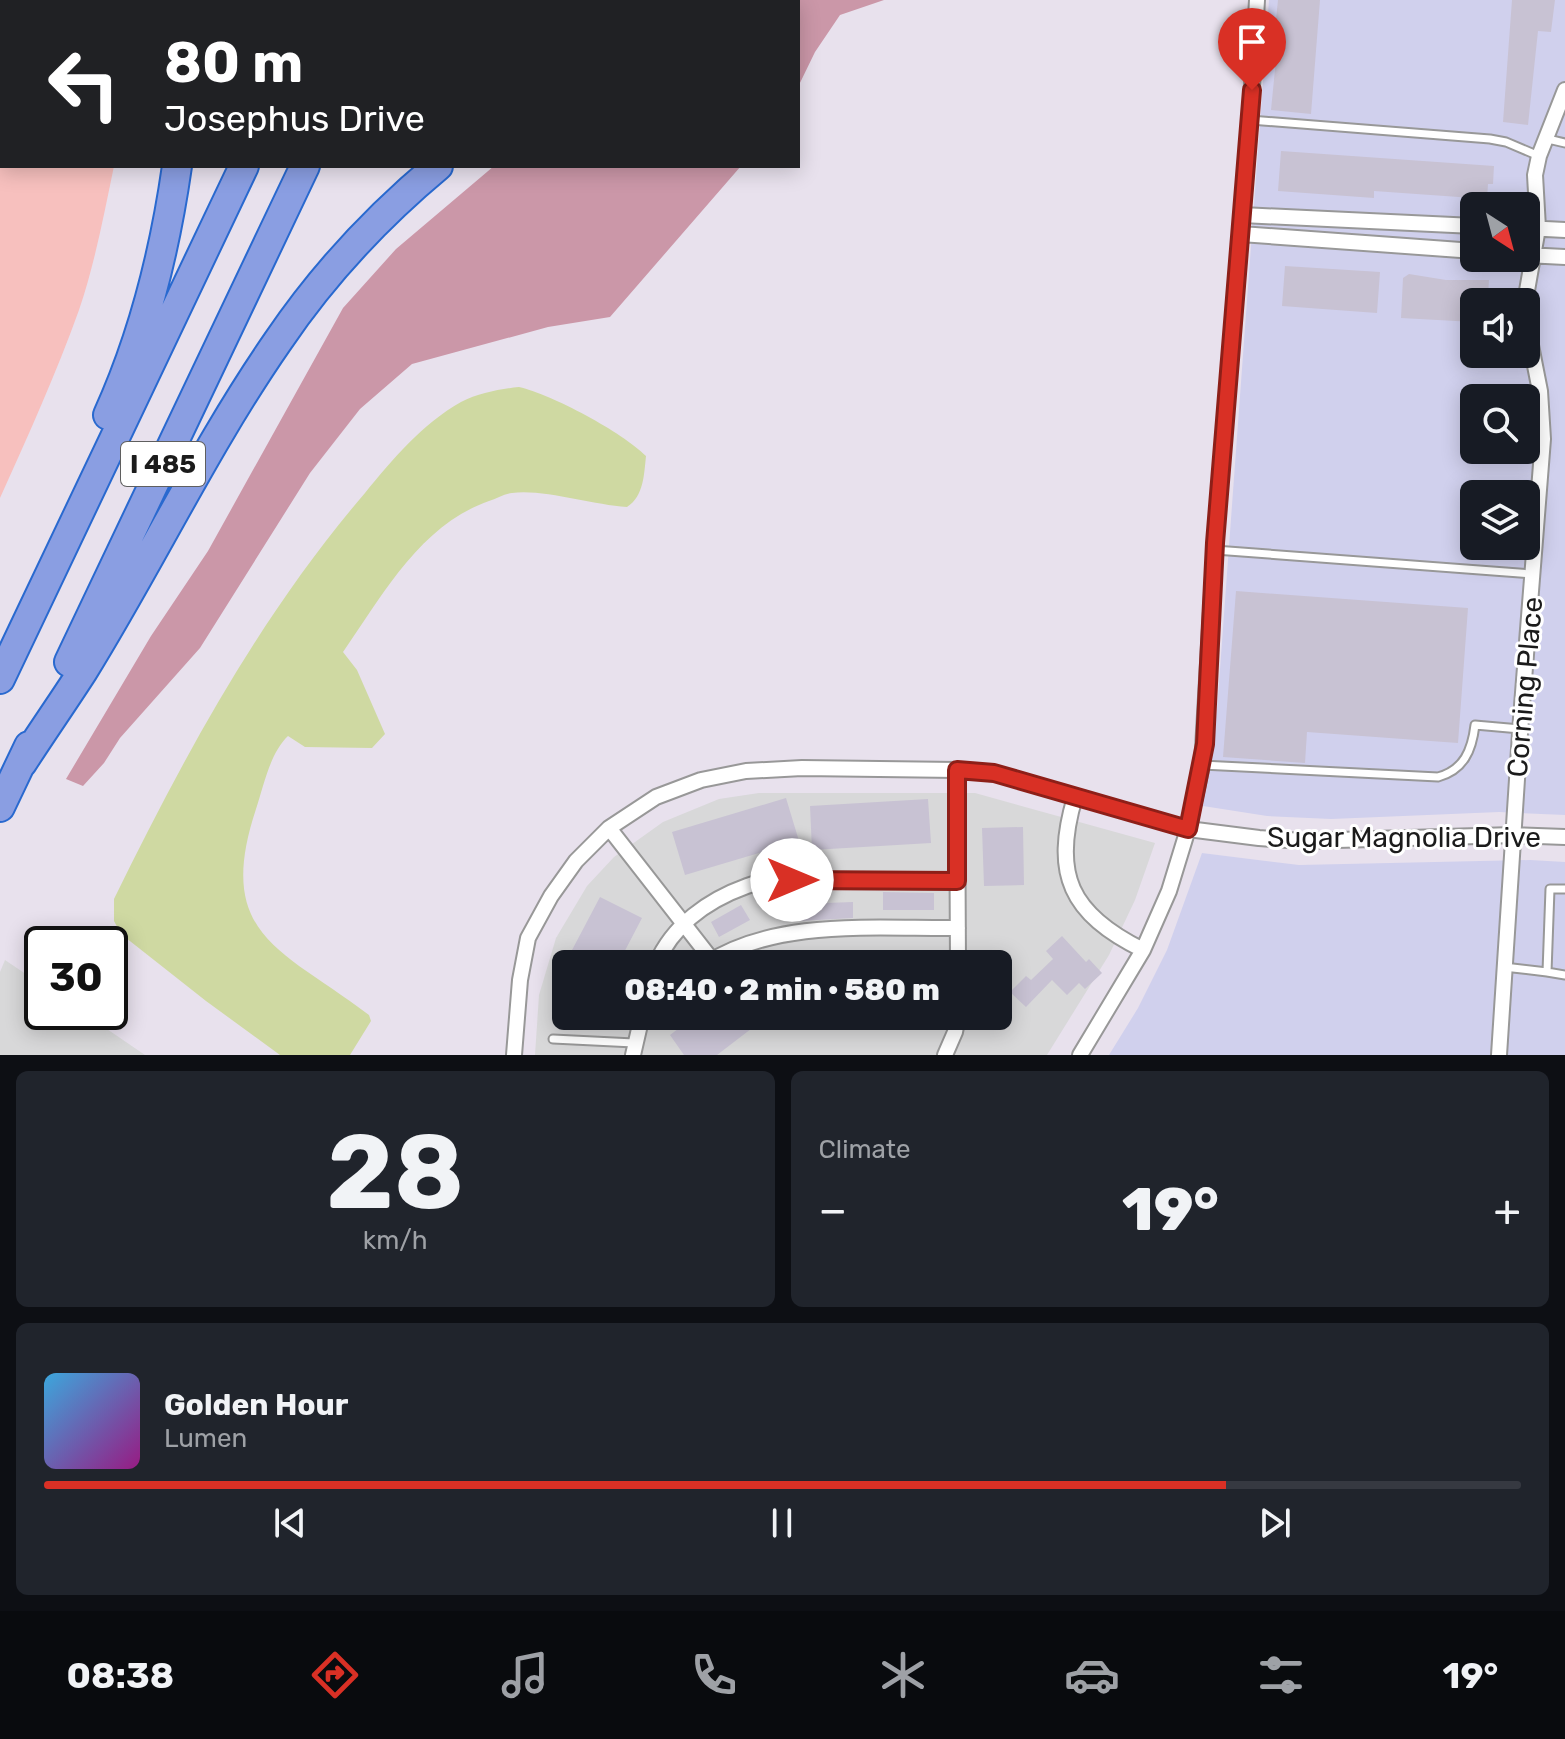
<!DOCTYPE html>
<html lang="en">
<head>
<meta charset="utf-8">
<style>
  :root { --surface:#171b24; --page:#20242c; --text:#f1f3f6; --muted:#9ea1a6; --line:#363941; --accent:#d93025 }
  body { margin:0; font-family:Rubik,sans-serif; background:var(--page); color:var(--text); height:100vh; display:flex; flex-direction:column; font-size:30px; white-space:nowrap }
  * { box-sizing:border-box; margin:0 }
  p { font-size:26px; color:var(--muted) }
  .icon { flex:none; width:44px; height:44px; fill:none; stroke:currentColor; stroke-width:2; stroke-linecap:round; stroke-linejoin:round }
  .map { position:relative; height:1055px; overflow:hidden }
  .sheet { display:flex; flex-direction:column; gap:16px; padding:16px; background:#0d0f14; flex:1 }
  .sheet>* { flex:none }
  .banner { position:absolute; left:0px; top:0px; width:800px; height:168px; box-shadow:0 4px 20px #0003; background:#202124; color:#fff; overflow:hidden }
  .needle { width:52px; rotate:144deg }
  .tools { position:absolute; left:1460px; top:192px; display:grid; gap:16px }
  .tools a { display:grid; place-items:center; width:80px; height:80px; border-radius:12px; background:var(--surface); box-shadow:0 4px 20px #0003; font-size:40px }
  .speed { position:absolute; left:24px; top:926px; display:flex; gap:16px; font-size:40px; font-weight:700; text-align:center }
  .speed>* { display:grid; place-content:center; width:104px; height:104px; border-radius:50%; background:var(--surface); box-shadow:0 4px 20px #0003; line-height:1 }
  .speed .limit { border:4px solid #111; border-radius:12px; background:#fff; color:#111 }
  .pin { position:absolute; display:grid; place-items:center; width:68px; height:68px; color:#fff; margin:-82px -34px; border-radius:50% 50% 50% 0; rotate:-45deg; box-shadow:0 0 8px #0007 }
  .pin .icon { rotate:45deg }
  .me { position:absolute; width:88px; margin:-44px; rotate:90deg; stroke-linejoin:round; filter:drop-shadow(0 0 6px #0008) }
  .turn { display:flex; align-items:center; gap:28px; height:168px; padding:0 32px; font-size:36px }
  .turn .icon { width:104px; height:104px; stroke-width:2.5 }
  .turn b { display:block; font-size:56px; line-height:68px }
  .big { font-size:60px; font-weight:800; line-height:1.1 }
  .sheet .tile { flex:1; display:flex; flex-direction:column; justify-content:center; gap:12px; min-width:0; padding:0 28px; border-radius:12px; background:var(--page) }
  .sheet .dial { align-items:center; gap:0 }
  .dial b { font-size:104px; line-height:1 }
  .song { display:flex; align-items:center; gap:24px }
  .cover { width:96px; height:96px; border-radius:12px; background:linear-gradient(135deg,hsl(200 70% 55%),hsl(310 70% 35%)) }
  .played { height:8px; border-radius:4px; background:linear-gradient(90deg,var(--accent) 80%,var(--line) 80%) }
  .keys { display:flex; justify-content:space-around; direction:ltr }
  .heat { display:flex; justify-content:space-between; align-items:center; font-size:44px; direction:ltr }
  .sheet .tiles { flex:1; display:grid; gap:16px; grid-template-columns:1fr 1fr }
  .tile:last-child { grid-column:span 2 }
  .trip { position:absolute; left:552px; top:950px; width:460px; height:80px; border-radius:12px; background:var(--surface); box-shadow:0 4px 20px #0003; font-weight:800; line-height:80px; text-align:center }
  .menu { display:flex; height:128px; justify-content:space-around; align-items:center; background:#090b0e; color:var(--muted) }
  .menu .icon { width:56px; height:56px }
  .menu .active { color:var(--accent) }
  .menu b { font-size:36px; color:var(--text) }
  .map>svg:first-child { display:block }
  .residential { fill:#d8d8d9; fill-rule:evenodd }
  .commercial { fill:#d0d0ed; fill-rule:evenodd }
  .forest { fill:#cb97a8 }
  .park { fill:#f7c0be }
  .water { fill:#cfd9a2 }
  .building { fill:#c8c2d3 }
  .lines { fill:none; stroke-linecap:round; stroke-linejoin:round }
  .lane-casing { stroke:#989898; stroke-width:11 }
  .street-casing { stroke:#989898; stroke-width:18 }
  .highway-casing { stroke:#2969cf; stroke-width:32 }
  .lane { stroke:#fff; stroke-width:7 }
  .street { stroke:#fff; stroke-width:14 }
  .highway { stroke:#8a9ee2; stroke-width:28 }
  .route-casing { stroke:#8d1f18; stroke-width:20 }
  .route { stroke:#d93025; stroke-width:14 }
  .labels { text-anchor:middle; dominant-baseline:central; stroke-width:6; stroke-linejoin:round; paint-order:stroke }
  .shield { fill:#fff; stroke:#5f5f5f; stroke-width:2 }
  .shield-label { font-size:26px; font-weight:bold; fill:#1b1b1b }
  .street-label { font-size:28px; fill:#1b1b1b; stroke:#fff }
</style>
</head>
<body>
<div class="map">
<svg width="1565" height="1055" viewBox="0 0 1565 1055">
  <rect width="100%" height="100%" fill="#e8e1ed"/>
  <!-- residential -->
  <path class="residential" d="M759,793H975L1155,843L1135,900L1109,955L1047,1055H535L539,995L556,938L587,886L614,857L663,822L719,799ZM566,964H998V1016H566Z
    M5,960L42,985V1012H82L145,1055H0V972Z"/>
  <!-- commercial -->
  <path class="commercial" d="M1269,0H1565V815L1499,812L1331,819L1267,816L1203,806L1217,710ZM1474,206H1526V258H1474ZM1474,302H1526V354H1474ZM1474,398H1526V450H1474ZM1474,494H1526V546H1474Z
    M1202,853L1299,865L1530,860L1565,862V1055H1109L1138,1008L1167,950Z"/>
  <!-- forest -->
  <path class="forest" d="M724,0H884L840,15L815,52L798,87V2H721Z
    M494,166H741L610,317L548,327L412,364L360,409L310,473L200,648L120,738L104,763L83,786L66,779L151,636L208,551L343,308L396,249Z"/>
  <!-- park -->
  <path class="park" d="M0,0H131L2,2V166H114C104,214 95,263 79,310C56,374 28,436 0,498Z"/>
  <!-- water -->
  <path class="water" d="M519,387C553,395 622,432 646,456C644,474 644,496 627,507C592,505 545,489 512,493C504,494 496,499 489,501C420,525 382,596 343,652L357,670L385,734L372,748L305,747L288,736C270,753 264,785 256,809C214,936 282,949 369,1015L371,1021L350,1055H280L206,1001L121,934L114,921V899C184,756 261,614 365,493C393,459 422,424 461,402C479,393 500,389 519,387Z"/>
  <!-- building -->
  <path class="building" d="M1278,0H1320L1311,114L1271,110L1278,39H1274Z
    M1512,0H1555L1551,32L1538,31L1528,125L1503,122Z
    M1281,151L1494,166L1493,184H1488L1487,199L1374,191V198L1278,191Z
    M1285,266L1380,272L1377,313L1282,306Z
    M1409,274L1446,280H1489L1488,296H1485L1484,302H1474V322L1401,318L1403,278Z
    M1236,591L1468,608L1458,743L1307,732L1305,763L1223,757Z
    M786,798L799,841L685,875L672,832Z
    M928,799L931,843L812,850L810,806Z
    M1023,827L1024,885L984,886L982,828Z
    M883,892L934,893V910H883Z
    M600,897L642,918L618,964H566V995L552,988Z
    M853,902V918L799,921L798,904Z
    M741,905L750,920L719,937L711,922Z
    M1062,936L1086,962L1089,959L1102,973L1085,989L1079,983L1067,995L1052,980L1026,1007L1010,992L1026,976L1031,980L1053,959L1046,951Z
    M695,1016H768L717,1055H684L670,1035Z"/>
  <g class="lines">
    <!-- lane casing -->
    <g class="lane-casing">
      <path id="lane" d="M1250,120L1490,139L1506,142L1539,156
        M1548,139L1565,143
        M1215,550L1532,574
        M1202,765L1438,777C1464,770 1472,750 1475,725L1520,729
        M1504,967L1547,972L1550,889H1565
        M1547,972L1565,975
        M553,1039L634,1043"/>
    </g>
    <!-- street casing -->
    <g class="street-casing">
      <path id="street" d="M1242,215L1474,226
        M1526,228L1565,230
        M1241,234L1474,251
        M1526,255L1565,257
        M1525,302L1538,228L1535,175L1539,156L1565,90
        M957,770L958,964
        M1075,797C1052,874 1070,914 1143,950
        M609,828L712,960
        M656,964C673,925 708,900 747,886C775,876 810,880 840,880C879,880 918,881 957,881
        M706,964C776,918 877,929 958,928
        M514,1055L520,980L528,938L551,896L576,861L609,828L656,797L701,780L746,771L802,768L957,770L994,773L1188,829L1259,838L1302,841L1514,835L1565,837
        M633,1055L642,1016
        M945,1055L955,1032L958,1016
        M1080,1055L1143,950L1169,891L1188,829L1202,765L1215,543L1250,120L1257,0
        M1499,1055L1521,718L1543,439L1540,391L1526,320"/>
    </g>
    <!-- highway casing -->
    <g class="highway-casing">
      <path id="highway" d="M190,2V0
        M319,2V0
        M375,2L376,0
        M675,2L678,0
        M108,415C143,338 165,250 177,166
        M69,662L305,166
        M0,679L244,166
        M22,763C42,732 63,702 83,671C150,563 205,446 278,341C322,276 378,216 438,166
        M0,807L29,746"/>
    </g>
    <!-- lane -->
    <use href="#lane" class="lane"/>
    <!-- street -->
    <use href="#street" class="street"/>
    <!-- highway -->
    <use href="#highway" class="highway"/>
  </g>
  <g class="lines">
    <!-- route casing -->
    <g class="route-casing">
      <path id="route" d="M792,880L957,881V770L994,773L1188,829L1205,744L1215,543L1252,90"/>
    </g>
    <!-- route -->
    <use href="#route" class="route"/>
  </g>
  <g class="labels">
    <!-- shield labels -->
    <rect class="shield" x="121" y="442" width="84" height="44" rx="6"/>
    <g class="shield-label">
      <text x="163" y="464">I 485</text>
    </g>
    <!-- street labels -->
    <g class="street-label">
      <text transform="translate(1525 687) rotate(-85)">Corning Place</text>
      <text x="1404" y="837">Sugar Magnolia Drive</text>
    </g>
  </g>
</svg>
<div class="tools">
<a><svg class="needle" viewBox="-14 -14 28 28"><path d="M0-13l5 13h-10z" fill="#e53935"/><path d="M0 13l5-13h-10z" fill="#9ea1a6"/></svg></a>
<a><svg class="icon" aria-label="sound" viewBox="0 0 24 24"><path d="M4 9h4l5-4v14l-5-4H4zM17 9q2 3 0 6"/></svg></a>
<a><svg class="icon" aria-label="search" viewBox="0 0 24 24"><circle cx="10" cy="10" r="6"/><path d="M15 15l6 6"/></svg></a>
<a><svg class="icon" aria-label="layers" viewBox="0 0 24 24"><path d="M12 4l9 5-9 5-9-5zM3 14l9 5 9-5"/></svg></a>
</div>
<div class="speed"><div class="limit">30</div></div>
<div class="pin" style="left:1252px;top:90px;background:#d93025"><svg class="icon" aria-label="arrive" viewBox="0 0 24 24"><path d="M6 21V4h12l-3 4 3 4H6"/></svg></div>
<svg class="me" style="left:792px;top:880px" viewBox="-20 -20 40 40"><circle r="19" fill="#fff"/><path d="M0-13L10 11 0 6-10 11z" fill="#d93025"/></svg>
<div class="trip">08:40 · 2 min · 580 m</div>
<div class="banner">
<div class="turn"><svg class="icon" aria-label="left" viewBox="0 0 24 24"><path d="M17 20v-9H6M10 6l-5 5 5 5"/></svg><div><b>80 m</b>Josephus Drive</div></div>
</div>
</div>
<section class="sheet">
<div class="tiles">
<div class="tile dial"><b>28</b><p>km/h</p></div>
<div class="tile"><p>Climate</p>
<div class="heat"><a>−</a><b class="big">19°</b><a>+</a></div>
</div>
<div class="tile">
<div class="song"><i class="cover"></i><div><b>Golden Hour</b><p>Lumen</p></div></div>
<div class="played"></div>
<div class="keys"><svg class="icon" aria-label="previous" viewBox="0 0 24 24"><path d="M18 5L8 12l10 7zM5 5v14"/></svg><svg class="icon" aria-label="pause" viewBox="0 0 24 24"><path d="M8 5v14M16 5v14"/></svg><svg class="icon" aria-label="next" viewBox="0 0 24 24"><path d="M6 5l10 7-10 7zM19 5v14"/></svg></div>
</div>
</div>
</section>
<nav class="menu">
<b>08:38</b>
<svg class="icon active" aria-label="directions" viewBox="0 0 24 24"><path d="M12 3l9 9-9 9-9-9zM9 14v-3h6M13 9l2 2-2 2"/></svg>
<svg class="icon" aria-label="music" viewBox="0 0 24 24"><path d="M9 18V5l10-2v13"/><circle cx="6" cy="18" r="3"/><circle cx="16" cy="16" r="3"/></svg>
<svg class="icon" aria-label="phone" viewBox="0 0 24 24"><path d="M5 4h4l2 5-3 2q2 4 5 5l2-3 5 2v4C11 20 4 13 5 4z"/></svg>
<svg class="icon" aria-label="climate" viewBox="0 0 24 24"><path d="M12 3v18M4 7l16 10M4 17L20 7"/></svg>
<svg class="icon" aria-label="car" viewBox="0 0 24 24"><path d="M5 17H2v-5l4-1 3-4h7l3 4 3 1v5h-3M9 17h6M6 11h13"/><circle cx="7" cy="17" r="2"/><circle cx="17" cy="17" r="2"/></svg>
<svg class="icon" aria-label="filters" viewBox="0 0 24 24"><path d="M4 7h16M4 17h16"/><circle cx="9" cy="7" r="2"/><circle cx="15" cy="17" r="2"/></svg>
<b>19°</b>
</nav>
</body>
</html>
